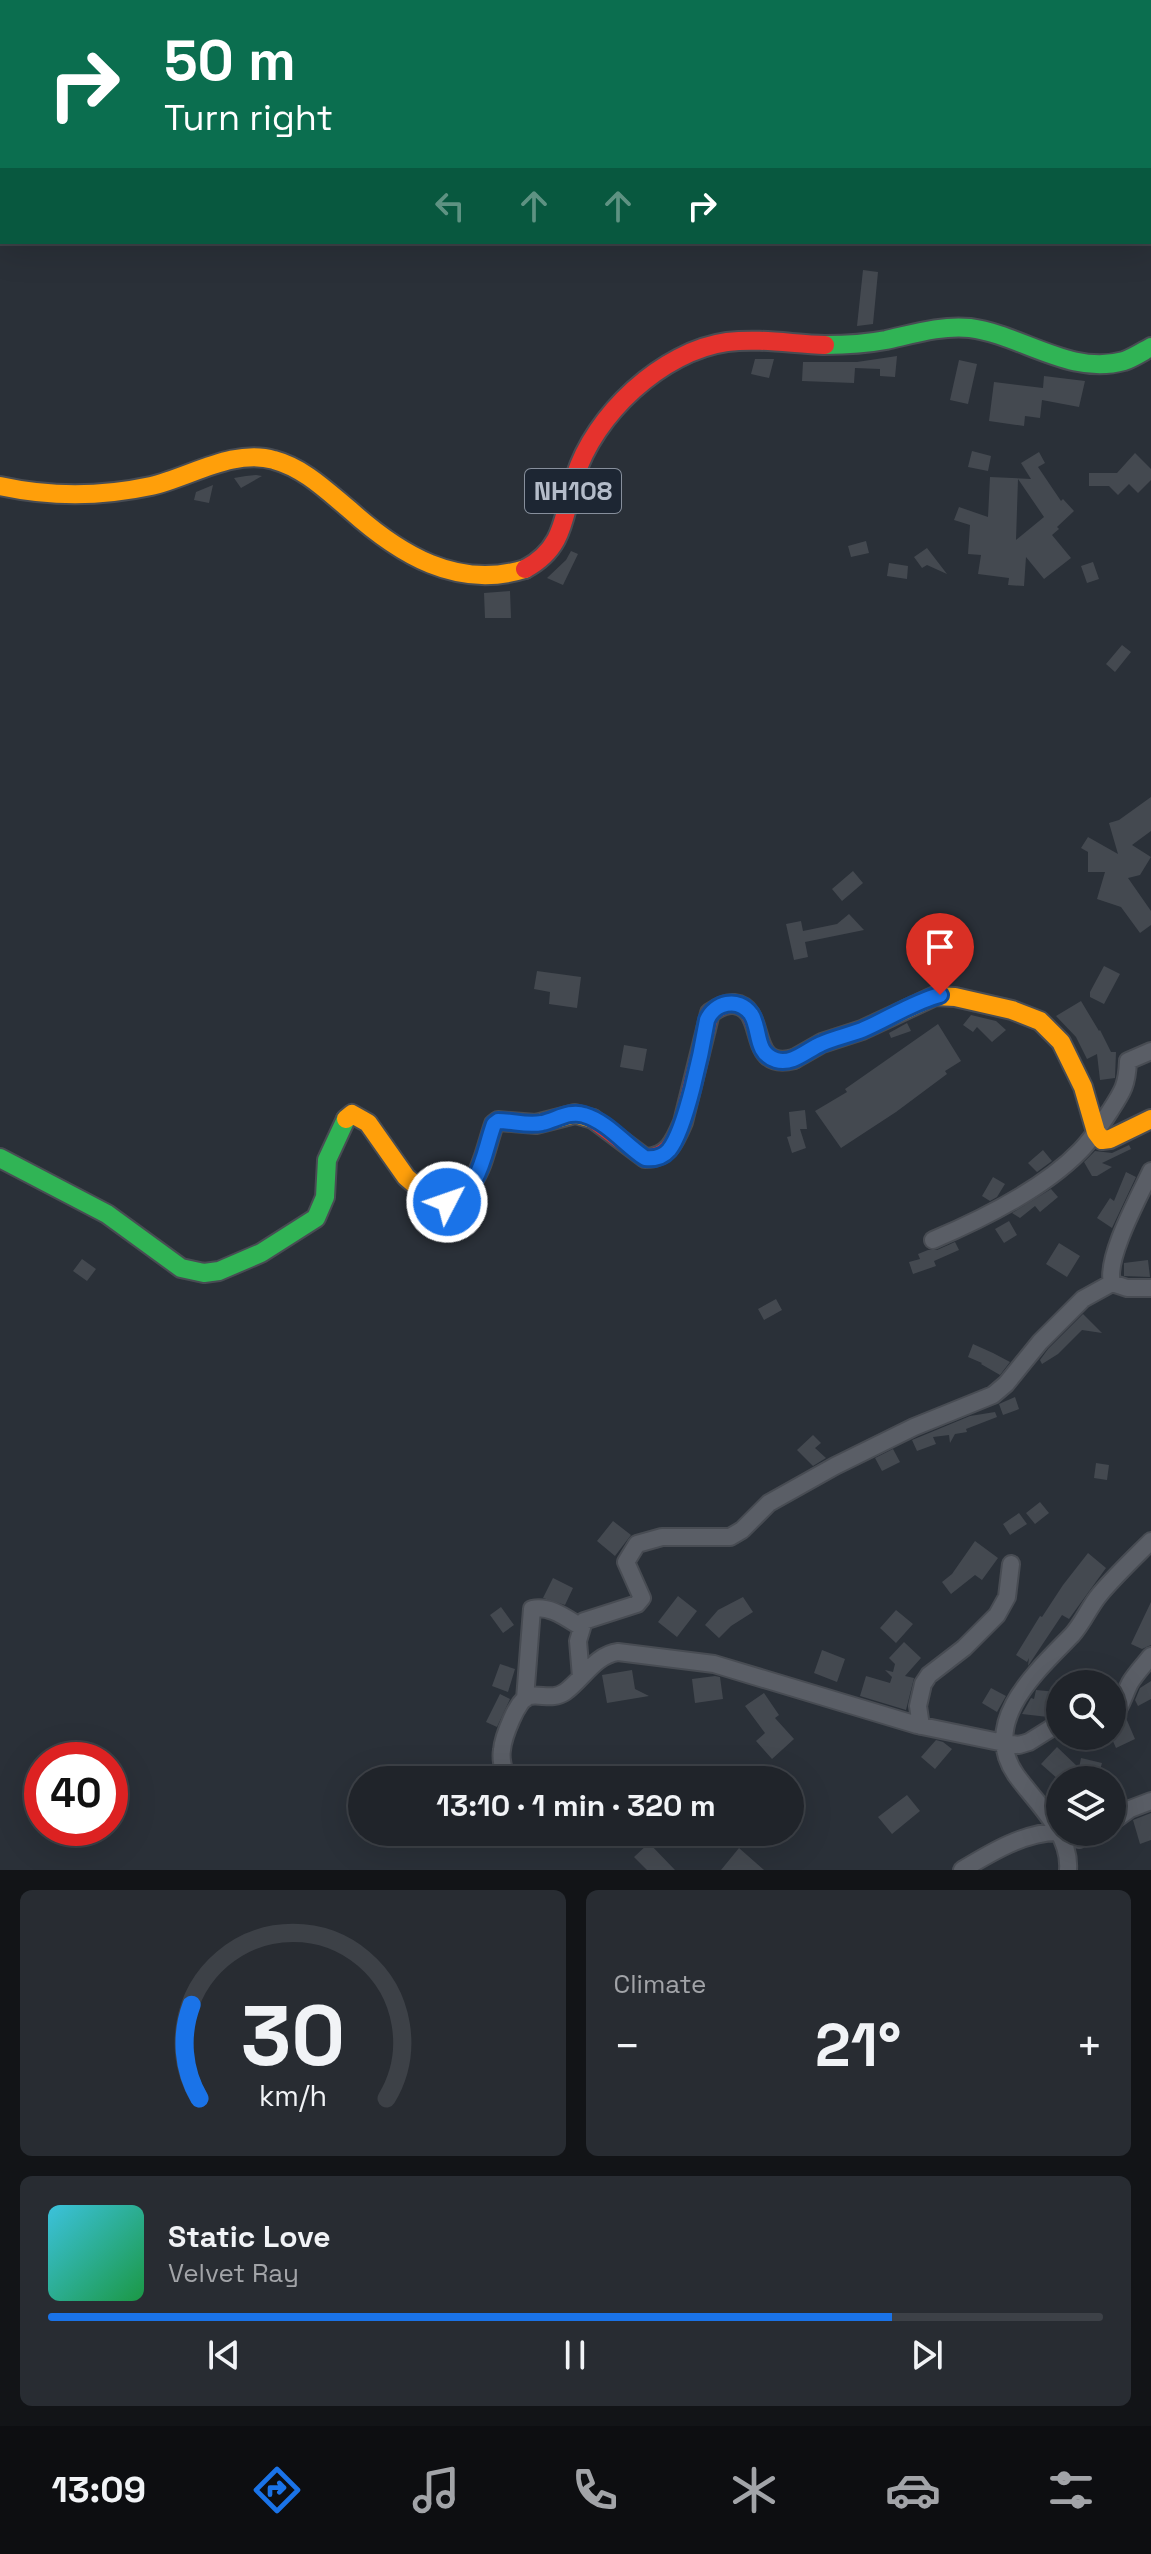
<!DOCTYPE html>
<html lang="en">
<head>
<meta charset="utf-8">
<style>
  :root { --surface:#20242a; --page:#282c32; --text:#f1f3f6; --muted:#a2a4a8; --line:#3d4147; --accent:#1a73e8 }
  body { margin:0; font-family:"Space Grotesk",sans-serif; background:var(--page); color:var(--text); height:100vh; display:flex; flex-direction:column; font-size:30px; white-space:nowrap }
  * { box-sizing:border-box; margin:0 }
  p { font-size:26px; color:var(--muted) }
  .icon { flex:none; width:44px; height:44px; fill:none; stroke:currentColor; stroke-width:2; stroke-linecap:round; stroke-linejoin:round }
  .map { position:relative; height:1870px; overflow:hidden }
  .details { display:flex; flex-direction:column; gap:20px; padding:20px; background:#121417; flex:1 }
  .details>* { flex:none }
  .top-card { position:absolute; left:0px; top:0px; width:1152px; height:244px; box-shadow:0 8px 32px #0002,0 0 0 2px var(--line); background:#0b6e4f; color:#fff; overflow:hidden }
  .controls { position:absolute; left:1046px; top:1670px; display:grid; gap:16px }
  .controls a { display:grid; place-items:center; width:80px; height:80px; border-radius:50%; background:var(--surface); box-shadow:0 8px 32px #0002,0 0 0 2px var(--line); font-size:40px }
  .speed { position:absolute; left:24px; top:1742px; display:flex; gap:16px; font-size:40px; font-weight:700; text-align:center }
  .speed>* { display:grid; place-content:center; width:104px; height:104px; border-radius:50%; background:var(--surface); box-shadow:0 8px 32px #0002,0 0 0 2px var(--line); line-height:1 }
  .speed .limit { border:12px solid #d22; background:#fff; color:#111 }
  .pin { position:absolute; display:grid; place-items:center; width:68px; height:68px; color:#fff; margin:-82px -34px; border-radius:50% 50% 50% 0; rotate:-45deg; box-shadow:0 0 8px #0007 }
  .pin .icon { rotate:45deg }
  .me { position:absolute; width:88px; margin:-44px; rotate:49deg; stroke-linejoin:round; filter:drop-shadow(0 0 6px #0008) }
  .turn { display:flex; align-items:center; gap:28px; height:168px; padding:0 32px; font-size:36px }
  .turn .icon { width:104px; height:104px; stroke-width:2.5 }
  .turn b { display:block; font-size:56px; line-height:68px }
  .lanes { display:flex; align-items:center; height:76px; padding:0 32px; background:#0003; justify-content:center; gap:40px; direction:ltr }
  .lanes .off { opacity:.35 }
  .big { font-size:60px; font-weight:700; line-height:1.1 }
  .details .card { flex:1; display:flex; flex-direction:column; justify-content:center; gap:12px; min-width:0; padding:0 28px; border-radius:12px; background:var(--page) }
  .details .dial { align-items:center; gap:0 }
  .dial svg { height:208px; overflow:visible; fill:none; stroke:var(--line); stroke-width:7; stroke-linecap:round; text-anchor:middle }
  .dial text { fill:var(--text); stroke:none }
  .song { display:flex; align-items:center; gap:24px }
  .cover { width:96px; height:96px; border-radius:12px; background:linear-gradient(135deg,hsl(190 70% 55%),hsl(140 70% 35%)) }
  .played { height:8px; border-radius:4px; background:linear-gradient(90deg,var(--accent) 80%,var(--line) 80%) }
  .keys { display:flex; justify-content:space-around; direction:ltr }
  .heat { display:flex; justify-content:space-between; align-items:center; font-size:44px; direction:ltr }
  .details .tiles { flex:1; display:grid; gap:20px; grid-template-columns:1fr 1fr }
  .card:last-child { grid-column:span 2 }
  .trip { position:absolute; left:348px; top:1766px; width:456px; height:80px; border-radius:40px; background:var(--surface); box-shadow:0 8px 32px #0002,0 0 0 2px var(--line); font-weight:700; line-height:80px; text-align:center }
  .tab-bar { display:flex; height:128px; justify-content:space-around; align-items:center; background:#0d0e11; color:var(--muted) }
  .tab-bar .icon { width:56px; height:56px }
  .tab-bar .current { color:var(--accent) }
  .tab-bar b { font-size:36px; color:var(--text) }
  .map>svg:first-child { display:block }
  .building { fill:#444950; fill-rule:evenodd }
  .lines { fill:none; stroke-linecap:round; stroke-linejoin:round }
  .street-casing { stroke:#484c53; stroke-width:20 }
  .fast-casing { stroke:#484c53; stroke-width:22 }
  .slow-casing { stroke:#484c53; stroke-width:22 }
  .jam-casing { stroke:#484c53; stroke-width:22 }
  .street { stroke:#5a5e66; stroke-width:16 }
  .fast { stroke:#30b455; stroke-width:18 }
  .slow { stroke:#ff9f0a; stroke-width:18 }
  .jam { stroke:#e5322d; stroke-width:18 }
  .route-casing { stroke:#114b97; stroke-width:20 }
  .route { stroke:#1a73e8; stroke-width:14 }
  .labels { text-anchor:middle; dominant-baseline:central; stroke-width:8; stroke-linejoin:round; paint-order:stroke }
  .shield { fill:#1d2633; stroke:#878f9c; stroke-width:2 }
  .shield-label { font-size:26px; font-weight:bold; fill:#b4bcc9 }
</style>
</head>
<body>
<div class="map">
<svg width="1151" height="1870" viewBox="0 0 1151 1870">
  <rect width="100%" height="100%" fill="#2a3038"/>
  <!-- building -->
  <path class="building" d="M863,270L878,272L873,324L857,326Z
    M897,356L895,377L880,376V369L855,368L854,383L802,381L803,362H857Z
    M755,359H774L769,378L751,374Z
    M959,360L977,364L968,404L950,400Z
    M1044,376L1085,381L1079,407L1042,400L1040,418L1025,416L1024,426L989,421L994,382L1043,388Z
    M972,451L991,456L988,471L968,467Z
    M1039,452L1045,463L1038,467L1061,501L1063,499L1074,511L1057,527L1059,529L1052,535L1071,558L1044,579L1026,557L1024,586L1008,585L1009,578L978,574L981,555L968,554L970,525L954,520L959,507L988,517L990,477L1031,479L1021,463ZM1018,479L1044,517L1016,540Z
    M1135,453L1151,469V480L1138,493L1129,484L1118,495L1109,486H1089V473H1117Z
    M246,476L256,475L262,476L241,488L234,478Z
    M213,485L209,503L194,500L196,492Z
    M866,541L869,553L851,557L848,546Z
    M927,548L947,574L927,565L922,568L914,557Z
    M571,551L578,554L563,585L547,578L566,560Z
    M1093,562L1099,579L1087,583L1081,566Z
    M889,563L908,566L907,579L887,576Z
    M510,591L511,618H485L484,593Z
    M1122,645L1131,652L1115,672L1106,664Z
    M1151,797V831L1132,845L1151,857L1140,875L1128,878L1151,911V925L1140,933L1121,907L1097,899L1105,872H1088V852L1081,848L1088,837L1118,854L1109,823L1119,820Z
    M853,871L863,883L842,901L832,889Z
    M849,914L864,930L805,942L808,957L794,960L786,924L801,921L803,931L837,924Z
    M1104,966L1120,974L1104,1004L1090,997V992Z
    M537,971L581,977L577,1008L549,1004L550,992L534,989Z
    M1081,1001L1099,1031L1100,1030L1111,1052H1116L1115,1078L1100,1080L1097,1054L1087,1059L1076,1037L1056,1016Z
    M971,1015L996,1021L1006,1030L992,1042L977,1027L973,1032L963,1025Z
    M907,1023L911,1031L891,1038L889,1033Z
    M938,1024L961,1061L945,1071L947,1074L896,1112L841,1148L815,1111L847,1092L845,1089Z
    M624,1045L647,1049L643,1071L620,1067Z
    M805,1110L807,1129H800L806,1148L792,1153L787,1137L791,1136L789,1112Z
    M1129,1145L1131,1149L1102,1163L1112,1167L1097,1176H1092L1084,1162L1095,1151L1112,1153Z
    M1043,1150L1052,1161L1037,1172L1028,1163Z
    M1126,1172L1136,1177L1112,1228L1097,1218L1110,1198L1114,1201Z
    M993,1177L1005,1184L997,1197L990,1201L982,1196Z
    M1051,1189L1058,1197L1040,1212L1035,1206L1020,1218L1012,1213Z
    M1009,1221L1017,1235L1004,1243L995,1229Z
    M955,1242L959,1250L934,1261L936,1266L913,1274L909,1262L920,1259L918,1254L928,1250H937Z
    M1059,1243L1080,1256L1067,1277L1046,1264Z
    M82,1259L96,1269L87,1281L73,1271Z
    M1148,1260L1150,1277L1124,1276V1263Z
    M776,1299L782,1310L764,1320L758,1309Z
    M1083,1314L1102,1333L1082,1330L1058,1354L1042,1364L1040,1360L1048,1349Z
    M973,1344L993,1353L1010,1362L1000,1375L981,1364L982,1363L968,1357Z
    M1015,1397L1019,1409L1003,1415L999,1404Z
    M995,1412L997,1417L966,1429L967,1432L955,1434L950,1443L949,1435L933,1437L936,1444L917,1451L912,1440L970,1416Z
    M813,1435L821,1443L815,1448L826,1458L813,1466L797,1450Z
    M893,1449L900,1462L882,1471L875,1458Z
    M1096,1463L1109,1465L1107,1480L1094,1478Z
    M1040,1502L1049,1513L1035,1524L1026,1513Z
    M1019,1513L1027,1524L1010,1535L1003,1524Z
    M613,1521L631,1535L615,1556L597,1541Z
    M975,1541L998,1558L982,1580L975,1575L951,1594L942,1582L952,1574Z
    M1088,1553L1106,1568L1069,1619L1062,1615L1028,1666L1029,1658L1027,1662L1016,1655L1040,1616L1042,1617L1063,1585Z
    M553,1578L573,1588L565,1605L543,1598Z
    M678,1596L697,1611L677,1637L658,1622Z
    M743,1597L753,1612L731,1626L719,1638L705,1625L718,1610Z
    M1151,1602V1645L1142,1649L1131,1644Z
    M501,1607L514,1625L503,1633L490,1615Z
    M896,1610L913,1624L896,1643L880,1628Z
    M904,1642L921,1658L905,1676L914,1678L906,1710L860,1696L866,1676L890,1683L892,1677L885,1670L893,1672L895,1664L889,1658Z
    M822,1650L845,1659L837,1682L814,1673Z
    M500,1664L515,1669L508,1692L492,1686Z
    M632,1670L635,1689L649,1696L607,1703L602,1675Z
    M715,1676L720,1677L723,1699L695,1703L692,1679Z
    M1151,1681V1699L1138,1706L1135,1700L1140,1688Z
    M991,1688L1006,1696L997,1712L982,1703Z
    M1036,1690L1057,1692L1055,1715L1048,1717L1022,1714L1031,1698L1034,1699Z
    M764,1693L779,1715L775,1718L794,1739L772,1759L756,1741L765,1733L745,1706Z
    M500,1694L510,1699L497,1727L486,1722Z
    M1126,1718L1135,1739L1116,1748L1112,1739V1729L1120,1725Z
    M936,1740L943,1742L952,1749L935,1769L921,1757Z
    M1057,1747L1079,1768L1081,1758L1102,1763L1098,1777L1086,1774L1092,1780H1059L1041,1764Z
    M907,1795L920,1811L892,1834L878,1817Z
    M1151,1813V1840L1140,1844L1133,1820Z
    M649,1843L675,1870H647L634,1857Z
    M739,1848L764,1870H721Z"/>
  <g class="lines">
    <!-- street casing -->
    <g class="street-casing">
      <path id="street" d="M482,0L483,2
        M571,2L577,0
        M0,75V76
        M1151,1171C1140,1195 1105,1258 1112,1283L1127,1288H1151
        M933,1240C980,1220 1044,1188 1080,1151C1092,1139 1101,1125 1110,1111C1123,1091 1127,1085 1128,1061L1151,1051
        M581,1677L578,1641L584,1621L637,1604L642,1598L626,1562L637,1544L662,1537H730L742,1530L769,1503L835,1466L914,1427L993,1395L1006,1384L1040,1342L1083,1299L1112,1283
        M525,1699L532,1609C550,1605 566,1618 581,1627
        M1112,1718C1121,1708 1124,1695 1130,1683C1136,1673 1144,1665 1151,1656
        M921,1726L918,1706L923,1684L929,1675L964,1648L997,1615L1007,1597L1011,1564
        M507,1780C504,1770 500,1761 502,1750C503,1738 517,1699 529,1696C542,1694 553,1700 565,1692C583,1679 595,1655 618,1652L714,1664L917,1725L1004,1743L1019,1745L1029,1742L1053,1727L1060,1725
        M1112,1822L1130,1809L1151,1801
        M1061,1832L1079,1839L1093,1832
        M962,1870C990,1853 1026,1831 1060,1832
        M1068,1870C1071,1833 1036,1803 1016,1775C979,1722 1037,1671 1072,1635C1083,1623 1089,1607 1100,1594C1116,1575 1134,1558 1151,1541"/>
    </g>
    <!-- fast casing -->
    <g class="fast-casing">
      <path id="fast" d="M825,345C845,345 865,344 886,340C913,334 942,325 970,328C1022,335 1070,376 1124,361C1133,358 1142,352 1151,347
        M0,1158L107,1214L181,1268L204,1273L219,1271L261,1253L316,1218L325,1197L327,1160L346,1119"/>
    </g>
    <!-- slow casing -->
    <g class="slow-casing">
      <path id="slow" d="M0,486C50,497 100,497 151,486C190,477 234,448 274,460C304,468 327,491 350,510C399,554 457,590 525,569
        M794,1059L822,1043L862,1030L935,996L955,997L1012,1010L1040,1021L1061,1042L1083,1087L1096,1132L1102,1140L1110,1139L1151,1119
        M346,1119L352,1114L368,1123L406,1177L436,1203C481,1193 481,1162 494,1124L498,1121L536,1124L575,1114L593,1119"/>
    </g>
    <!-- jam casing -->
    <g class="jam-casing">
      <path id="jam" d="M525,569C565,548 563,516 575,477C594,415 662,351 727,342C760,338 792,344 825,345
        M593,1119L645,1158C668,1158 675,1141 683,1122L710,1013C717,1008 725,1003 734,1004C769,1008 745,1072 794,1059"/>
    </g>
    <!-- street -->
    <use href="#street" class="street"/>
    <!-- fast -->
    <use href="#fast" class="fast"/>
    <!-- slow -->
    <use href="#slow" class="slow"/>
    <!-- jam -->
    <use href="#jam" class="jam"/>
  </g>
  <g class="lines">
    <!-- route casing -->
    <g class="route-casing">
      <path id="route" d="M447,1202C481,1192 483,1154 494,1124L498,1121C514,1121 526,1126 542,1123C556,1120 570,1110 584,1115C608,1122 625,1145 645,1158C654,1159 663,1157 669,1150C686,1129 702,1049 707,1020C714,1003 738,996 751,1014C761,1029 754,1053 776,1060C793,1065 807,1050 821,1044C834,1038 849,1035 862,1030C888,1019 913,1002 940,995"/>
    </g>
    <!-- route -->
    <use href="#route" class="route"/>
  </g>
  <g class="labels">
    <!-- shield labels -->
    <rect class="shield" x="525" y="469" width="96" height="44" rx="6"/>
    <g class="shield-label">
      <text x="573" y="491">NH108</text>
    </g>
  </g>
</svg>
<div class="controls">
<a><svg class="icon" aria-label="search" viewBox="0 0 24 24"><circle cx="10" cy="10" r="6"/><path d="M15 15l6 6"/></svg></a>
<a><svg class="icon" aria-label="layers" viewBox="0 0 24 24"><path d="M12 4l9 5-9 5-9-5zM3 14l9 5 9-5"/></svg></a>
</div>
<div class="speed"><div class="limit">40</div></div>
<div class="pin" style="left:940px;top:995px;background:#d93025"><svg class="icon" aria-label="arrive" viewBox="0 0 24 24"><path d="M6 21V4h12l-3 4 3 4H6"/></svg></div>
<svg class="me" style="left:447px;top:1202px" viewBox="-20 -20 40 40"><circle r="17" fill="#1a73e8" stroke="#fff" stroke-width="3"/><path d="M0-11L8 9 0 5-8 9z" fill="#fff"/></svg>
<div class="trip">13:10 · 1 min · 320 m</div>
<div class="top-card">
<div class="turn"><svg class="icon" aria-label="right" viewBox="0 0 24 24"><path d="M7 20v-9h11M14 6l5 5-5 5"/></svg><div><b>50 m</b>Turn right</div></div>
<div class="lanes"><svg class="icon off" aria-label="left" viewBox="0 0 24 24"><path d="M17 20v-9H6M10 6l-5 5 5 5"/></svg><svg class="icon off" aria-label="ahead" viewBox="0 0 24 24"><path d="M12 20V5M6 11l6-6 6 6"/></svg><svg class="icon off" aria-label="ahead" viewBox="0 0 24 24"><path d="M12 20V5M6 11l6-6 6 6"/></svg><svg class="icon" aria-label="right" viewBox="0 0 24 24"><path d="M7 20v-9h11M14 6l5 5-5 5"/></svg></div>
</div>
</div>
<section class="details">
<div class="tiles">
<div class="card dial"><svg viewBox="0 0 100 80">
<path d="M14 69A42 42 0 1 1 86 69"/>
<path d="M14 69A42 42 0 0 1 11 33" stroke="#1a73e8"/>
<text x="50" y="56" font-size="32" font-weight="700">30</text>
<text x="50" y="72" font-size="11">km/h</text>
</svg></div>
<div class="card"><p>Climate</p>
<div class="heat"><a>−</a><b class="big">21°</b><a>+</a></div>
</div>
<div class="card">
<div class="song"><i class="cover"></i><div><b>Static Love</b><p>Velvet Ray</p></div></div>
<div class="played"></div>
<div class="keys"><svg class="icon" aria-label="previous" viewBox="0 0 24 24"><path d="M18 5L8 12l10 7zM5 5v14"/></svg><svg class="icon" aria-label="pause" viewBox="0 0 24 24"><path d="M8 5v14M16 5v14"/></svg><svg class="icon" aria-label="next" viewBox="0 0 24 24"><path d="M6 5l10 7-10 7zM19 5v14"/></svg></div>
</div>
</div>
</section>
<nav class="tab-bar">
<b>13:09</b>
<svg class="icon current" aria-label="directions" viewBox="0 0 24 24"><path d="M12 3l9 9-9 9-9-9zM9 14v-3h6M13 9l2 2-2 2"/></svg>
<svg class="icon" aria-label="music" viewBox="0 0 24 24"><path d="M9 18V5l10-2v13"/><circle cx="6" cy="18" r="3"/><circle cx="16" cy="16" r="3"/></svg>
<svg class="icon" aria-label="phone" viewBox="0 0 24 24"><path d="M5 4h4l2 5-3 2q2 4 5 5l2-3 5 2v4C11 20 4 13 5 4z"/></svg>
<svg class="icon" aria-label="climate" viewBox="0 0 24 24"><path d="M12 3v18M4 7l16 10M4 17L20 7"/></svg>
<svg class="icon" aria-label="car" viewBox="0 0 24 24"><path d="M5 17H2v-5l4-1 3-4h7l3 4 3 1v5h-3M9 17h6M6 11h13"/><circle cx="7" cy="17" r="2"/><circle cx="17" cy="17" r="2"/></svg>
<svg class="icon" aria-label="filters" viewBox="0 0 24 24"><path d="M4 7h16M4 17h16"/><circle cx="9" cy="7" r="2"/><circle cx="15" cy="17" r="2"/></svg>
</nav>
</body>
</html>
